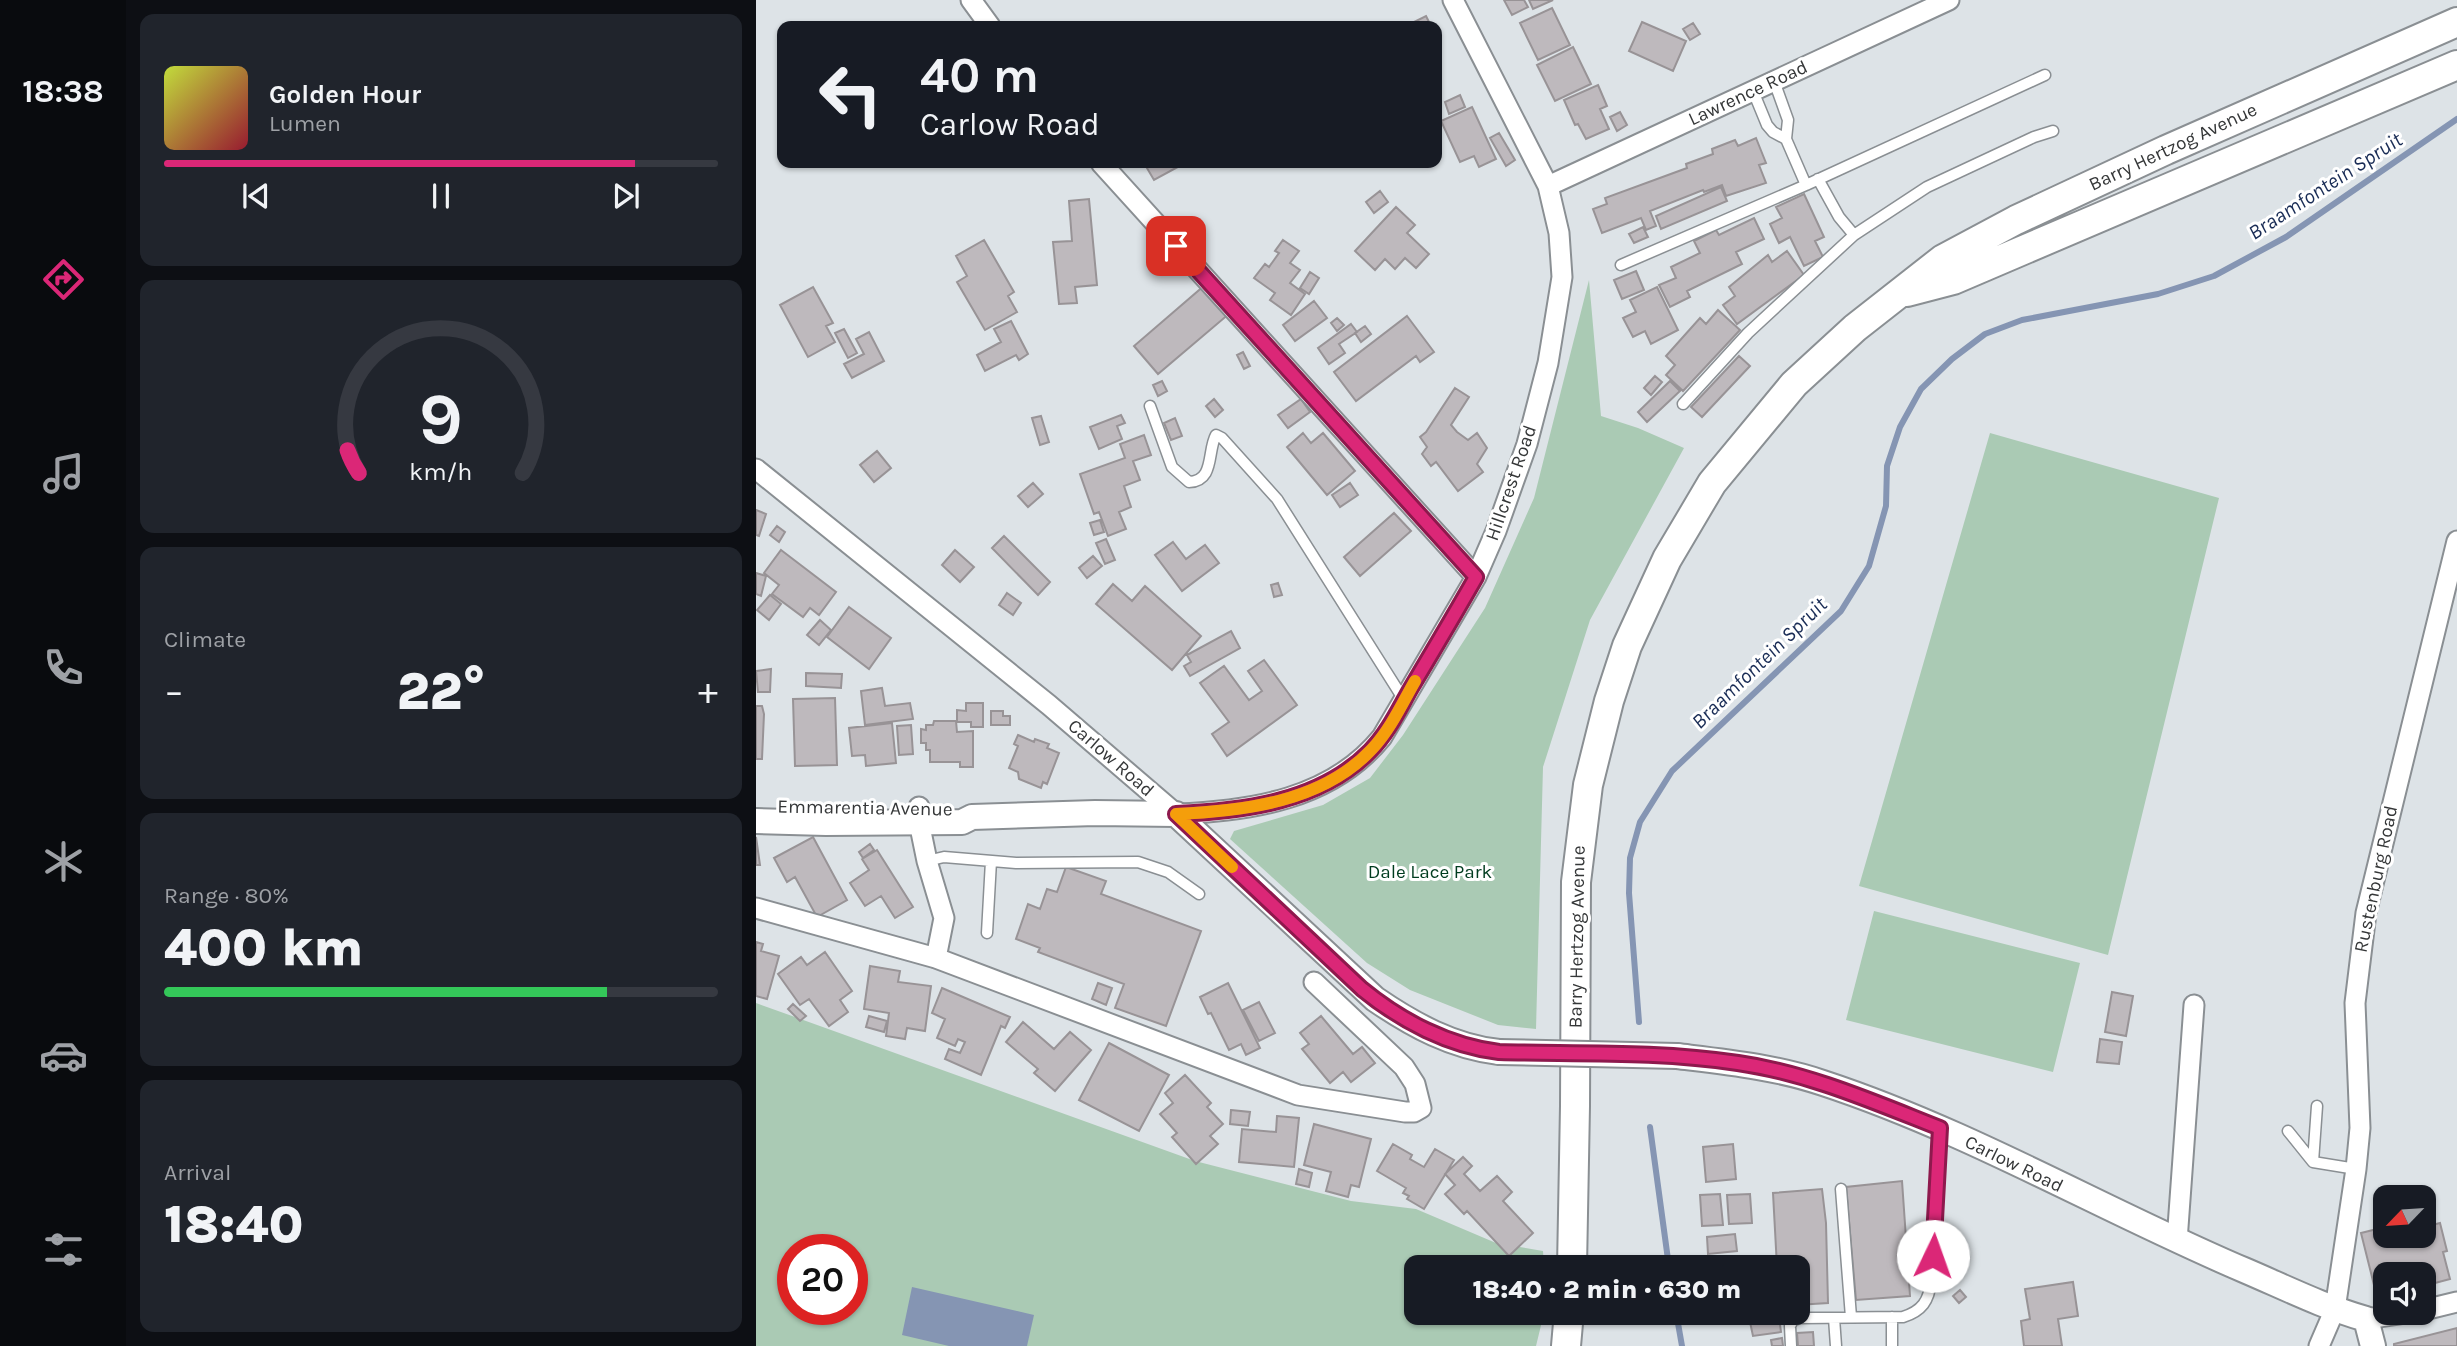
<!DOCTYPE html>
<html lang="en">
<head>
<meta charset="utf-8">
<style>
  :root { --surface:#171b24; --page:#20242c; --text:#f1f3f6; --muted:#9ea1a6; --line:#363941; --accent:#db2777 }
  body { margin:0; font-family:Karla,sans-serif; background:var(--page); color:var(--text); height:100vh; display:flex; flex-direction:column; font-size:26px; white-space:nowrap }
  * { box-sizing:border-box; margin:0 }
  p { font-size:23px; color:var(--muted) }
  .icon { flex:none; width:38px; height:38px; fill:none; stroke:currentColor; stroke-width:2; stroke-linecap:round; stroke-linejoin:round }
  .map { position:relative; flex:1; overflow:hidden }
  .panel { display:flex; flex-direction:column; gap:14px; padding:14px; background:#0d0f14; width:630px }
  .panel>* { flex:none }
  .guide { position:absolute; left:21px; top:21px; width:665px; height:147px; border-radius:14px; box-shadow:0 2px 5px #0004; background:#171b24; color:var(--text); overflow:hidden }
  .needle { width:46px; rotate:245deg }
  .tools { position:absolute; left:1617px; top:1185px; display:grid; gap:14px }
  .tools a { display:grid; place-items:center; width:63px; height:63px; border-radius:14px; background:var(--surface); box-shadow:0 2px 5px #0004; font-size:35px }
  .speed { position:absolute; left:21px; top:1234px; display:flex; gap:14px; font-size:35px; font-weight:700; text-align:center }
  .speed>* { display:grid; place-content:center; width:91px; height:91px; border-radius:50%; background:var(--surface); box-shadow:0 2px 5px #0004; line-height:1 }
  .speed .limit { border:10px solid #d22; background:#fff; color:#111 }
  .pin { position:absolute; display:grid; place-items:center; width:60px; height:60px; color:#fff; margin:-30px; border-radius:14px; box-shadow:0 4px 10px #0006 }
  .me { position:absolute; width:77px; margin:-38px; rotate:3deg; stroke-linejoin:round; filter:drop-shadow(0 0 5px #0008) }
  .turn { display:flex; align-items:center; gap:24px; height:147px; padding:0 28px; font-size:32px }
  .turn .icon { width:91px; height:91px; stroke-width:2.5 }
  .turn b { display:block; font-size:49px; line-height:60px }
  .big { font-size:52px; font-weight:800; line-height:1.1 }
  .panel .card { flex:1; display:flex; flex-direction:column; justify-content:center; gap:10px; min-width:0; padding:0 24px; border-radius:14px; background:var(--page) }
  .panel .dial { align-items:center; gap:0 }
  .dial svg { height:182px; overflow:visible; fill:none; stroke:var(--line); stroke-width:7; stroke-linecap:round; text-anchor:middle }
  .dial text { fill:var(--text); stroke:none }
  .song { display:flex; align-items:center; gap:21px }
  .cover { width:84px; height:84px; border-radius:10px; background:linear-gradient(135deg,hsl(70 70% 55%),hsl(350 70% 35%)) }
  .played { height:7px; border-radius:4px; background:linear-gradient(90deg,var(--accent) 85%,var(--line) 85%) }
  .keys { display:flex; justify-content:space-around; direction:ltr }
  .heat { display:flex; justify-content:space-between; align-items:center; font-size:38px; direction:ltr }
  .charge { height:10px; border-radius:5px; background:linear-gradient(90deg,#34c759 80%,var(--line) 0) }
  .trip { position:absolute; left:648px; top:1255px; width:406px; height:70px; border-radius:14px; background:var(--surface); box-shadow:0 2px 5px #0004; font-weight:800; line-height:70px; text-align:center }
  main { display:flex; flex:1; min-height:0 }
  .menu { display:flex; flex-direction:column; width:126px; justify-content:space-around; align-items:center; background:#090b0e; color:var(--muted) }
  .menu .icon { width:49px; height:49px }
  .menu .selected { color:var(--accent) }
  .menu b { font-size:32px; color:var(--text) }
  .map>svg:first-child { display:block }
  .green { fill:#aacab4; fill-rule:evenodd }
  .water { fill:#8595b3 }
  .lines { fill:none; stroke-linecap:round; stroke-linejoin:round }
  .stream { stroke:#8595b3; stroke-width:6 }
  .building { fill:#beb9bd; stroke:#989396; stroke-width:2 }
  .service-casing { stroke:#8a8f93; stroke-width:13 }
  .minor-casing { stroke:#8a8f93; stroke-width:23 }
  .tertiary-casing { stroke:#8a8f93; stroke-width:28 }
  .secondary-casing { stroke:#8a8f93; stroke-width:32 }
  .service { stroke:#fff; stroke-width:10 }
  .minor { stroke:#fff; stroke-width:19 }
  .tertiary { stroke:#fff; stroke-width:24 }
  .secondary { stroke:#fff; stroke-width:28 }
  .tertiary-bridge-casing { stroke:#8a8f93; stroke-width:28; stroke-linecap:butt }
  .tertiary-bridge { stroke:#fff; stroke-width:24 }
  .route-casing { stroke:#8e194d; stroke-width:18 }
  .route { stroke:#db2777; stroke-width:12 }
  .slow { stroke:#f59e0b; stroke-width:12 }
  .labels { text-anchor:middle; dominant-baseline:central; stroke-width:6; stroke-linejoin:round; paint-order:stroke }
  .street-label { font-size:19px; fill:#353738; stroke:#fff }
  .park-label { font-size:19px; fill:#003c1f; stroke:#fff }
  .water-label { font-size:21px; font-style:italic; fill:#192c55; stroke:#fff }
</style>
</head>
<body>
<main>
<nav class="menu">
<b>18:38</b>
<svg class="icon selected" aria-label="directions" viewBox="0 0 24 24"><path d="M12 3l9 9-9 9-9-9zM9 14v-3h6M13 9l2 2-2 2"/></svg>
<svg class="icon" aria-label="music" viewBox="0 0 24 24"><path d="M9 18V5l10-2v13"/><circle cx="6" cy="18" r="3"/><circle cx="16" cy="16" r="3"/></svg>
<svg class="icon" aria-label="phone" viewBox="0 0 24 24"><path d="M5 4h4l2 5-3 2q2 4 5 5l2-3 5 2v4C11 20 4 13 5 4z"/></svg>
<svg class="icon" aria-label="climate" viewBox="0 0 24 24"><path d="M12 3v18M4 7l16 10M4 17L20 7"/></svg>
<svg class="icon" aria-label="car" viewBox="0 0 24 24"><path d="M5 17H2v-5l4-1 3-4h7l3 4 3 1v5h-3M9 17h6M6 11h13"/><circle cx="7" cy="17" r="2"/><circle cx="17" cy="17" r="2"/></svg>
<svg class="icon" aria-label="filters" viewBox="0 0 24 24"><path d="M4 7h16M4 17h16"/><circle cx="9" cy="7" r="2"/><circle cx="15" cy="17" r="2"/></svg>
</nav>
<section class="panel">
<div class="card">
<div class="song"><i class="cover"></i><div><b>Golden Hour</b><p>Lumen</p></div></div>
<div class="played"></div>
<div class="keys"><svg class="icon" aria-label="previous" viewBox="0 0 24 24"><path d="M18 5L8 12l10 7zM5 5v14"/></svg><svg class="icon" aria-label="pause" viewBox="0 0 24 24"><path d="M8 5v14M16 5v14"/></svg><svg class="icon" aria-label="next" viewBox="0 0 24 24"><path d="M6 5l10 7-10 7zM19 5v14"/></svg></div>
</div>
<div class="card dial"><svg viewBox="0 0 100 80">
<path d="M14 69A42 42 0 1 1 86 69"/>
<path d="M14 69A42 42 0 0 1 9 59" stroke="#db2777"/>
<text x="50" y="56" font-size="32" font-weight="700">9</text>
<text x="50" y="72" font-size="11">km/h</text>
</svg></div>
<div class="card"><p>Climate</p>
<div class="heat"><a>−</a><b class="big">22°</b><a>+</a></div>
</div>
<div class="card"><p>Range · 80%</p><b class="big">400 km</b><div class="charge"></div></div>
<div class="card"><p>Arrival</p><b class="big">18:40</b></div>
</section>
<div class="map">
<svg width="1701" height="1346" viewBox="0 0 1701 1346">
  <rect width="100%" height="100%" fill="#dde3e7"/>
  <!-- green -->
  <path class="green" d="M833,280L845,416L882,428L928,448L834,620L787,767L780,1029L742,1025L654,990L611,963L474,839L478,831L567,805L614,778L647,735L729,608L778,498Z
    M1234,433L1463,498L1352,955L1103,886Z
    M1118,911L1324,963L1297,1072L1090,1020Z
    M0,1003L439,1161L595,1201L660,1209L740,1243L787,1251L788,1267H660V1312L788,1313L780,1346H0ZM37,1250H96V1309H37Z"/>
  <!-- water -->
  <path class="water" d="M156,1287L278,1315L271,1346H193L146,1335Z"/>
  <g class="lines">
    <!-- stream -->
    <path class="stream" d="M883,1022L873,893L874,858L884,822L916,771L1085,611L1113,566L1130,506L1131,466L1144,427L1165,389L1196,359L1229,334L1266,320L1402,294L1458,276L1530,237L1701,119
      M894,1127L913,1267
      M920,1312L926,1346"/>
  </g>
  <!-- building -->
  <path class="building" d="M748,0H768L772,7L756,15Z
    M773,0H797L777,9Z
    M796,8L814,45L782,60L764,23Z
    M670,16L675,26H650Z
    M886,22L930,41L917,71L873,51Z
    M937,23L944,34L934,40L927,29Z
    M817,47L835,84L799,101L781,65Z
    M842,85L851,106L844,109L853,129L830,139L822,124L819,125L808,100Z
    M704,95L709,107L693,114L689,102Z
    M716,107L740,159L723,167L718,156L704,162L685,121Z
    M864,112L871,125L861,131L854,117Z
    M743,133L759,160L750,166L734,138Z
    M1000,138L1010,163L1003,165L1010,183L970,196L966,185L948,192L947,190L894,211L900,226L890,230L885,218L846,233L837,209L851,204L849,198L931,168L930,164L957,154L956,149L979,140L982,146Z
    M388,163H429L398,180Z
    M965,187L971,201L905,229L900,216Z
    M624,191L632,202L618,213L610,202Z
    M1048,194L1068,237L1059,241L1067,257L1048,266L1034,237L1023,243L1014,224L1026,218L1020,207Z
    M333,199L341,285L319,287L321,303L303,304L297,242L316,241L313,201Z
    M640,207L659,225L651,233L673,254L660,268L649,258L639,269L629,259L619,270L599,251Z
    M998,218L1008,239L980,252L986,264L931,291L934,297L914,307L903,285L920,278L915,267L944,253L938,241L960,230L963,235Z
    M887,227L892,237L878,243L873,234Z
    M228,240L258,292L252,296L261,312L229,330L201,282L211,276L200,256Z
    M527,240L543,251L534,263L544,270L534,283L549,294L535,315L514,300L519,293L498,278L509,264L513,267L523,253L519,251Z
    M1031,251L1048,275L981,324L967,305L979,296L973,287L1012,255L1016,262Z
    M880,271L888,290L866,299L858,280Z
    M554,272L563,278L553,294L544,288Z
    M449,285L474,313L402,374L378,346Z
    M57,287L77,323L70,326L79,342L52,357L24,305Z
    M901,287L922,330L895,344L889,331L877,337L867,318L880,312L874,300Z
    M558,301L571,318L539,341L527,325Z
    M962,310L984,330L927,391L910,375L919,365L910,356L944,318L950,324Z
    M651,316L678,352L664,362L660,356L600,401L578,372Z
    M581,318L588,325L581,331L575,323Z
    M255,321L272,354L263,360L260,355L229,371L221,355L245,342L238,329Z
    M595,324L601,332L583,344L589,353L573,364L562,348Z
    M609,326L615,334L605,342L599,333Z
    M88,329L101,353L92,358L79,333Z
    M113,332L128,361L96,378L88,364L108,354L100,339Z
    M487,352L494,366L488,369L481,355Z
    M983,356L994,366L946,417L935,407Z
    M899,376L906,382L895,395L888,388Z
    M406,381L411,391L402,396L397,385Z
    M914,381L924,391L891,422L882,412Z
    M699,388L713,397L695,425L701,432L712,440L721,433L731,448L721,464L727,472L702,491L680,462L675,466L666,454L671,447L664,437L670,432Z
    M458,399L467,410L459,417L450,406Z
    M545,399L554,412L532,428L522,415Z
    M365,415L369,423L361,426L366,439L343,449L334,427Z
    M285,416L293,442L284,445L276,418Z
    M419,418L426,436L415,440L408,423Z
    M547,433L555,443L567,433L599,471L571,495L531,447Z
    M388,435L395,455L377,461L384,480L368,486L375,507L363,512L370,529L352,536L343,512L338,514L324,474L369,458L364,444Z
    M121,451L135,468L118,482L104,465Z
    M277,483L287,494L272,507L262,496Z
    M594,483L602,495L584,507L576,495Z
    M0,510L10,514L3,536L0,535Z
    M638,513L655,531L604,576L588,557Z
    M344,520L348,532L338,535L334,523Z
    M21,526L29,532L23,542L14,535Z
    M248,536L294,582L282,595L236,548Z
    M350,539L359,560L349,564L340,543Z
    M417,542L430,559L449,545L463,563L426,591L399,555Z
    M25,550L80,592L63,615L54,608L47,617L16,594L23,585L8,573Z
    M199,550L218,567L204,582L186,565Z
    M337,556L346,566L331,578L323,568Z
    M0,573L10,576L5,596L0,594Z
    M522,583L526,595L518,597L515,585Z
    M357,584L376,601L389,586L445,636L416,670L340,604Z
    M251,593L265,603L257,615L243,605Z
    M14,595L25,604L13,620L1,610Z
    M93,607L135,638L113,669L71,637Z
    M64,620L75,630L63,645L51,635Z
    M475,631L484,648L434,676L428,666L435,662L431,655Z
    M508,660L541,705L471,756L456,734L473,722L444,683L468,666L493,700L506,691L492,671Z
    M15,669L14,692H2L0,671Z
    M50,673L86,674L85,688L50,686Z
    M126,688L129,706L154,703L157,719L109,725L105,691Z
    M79,698L81,765L39,766L37,699Z
    M210,703H227V727H215V722H201V710L210,711Z
    M0,706H6L8,714L6,759H0Z
    M235,711H247V716H254V725H235Z
    M178,721H200L201,732L217,731V767H204V762H174V750H170V743H165V729L170,730V725H177Z
    M136,723L140,763L110,766L109,755L96,756L93,728Z
    M155,725L157,754L143,755L141,726Z
    M262,735L278,742L279,739L293,744L291,748L303,753L291,784L287,782L285,788L263,779L262,772L253,768L262,746L258,744Z
    M0,837L4,865H0Z
    M57,837L91,900L61,917L39,877L31,882L18,858Z
    M114,844L118,850L107,858L103,852Z
    M121,850L157,907L139,918L125,896L109,906L94,883L113,870L106,859Z
    M310,867L350,881L345,894L445,931L410,1026L359,1008L368,984L282,952L284,948L260,939L272,904L284,909L291,889L301,892Z
    M0,942L7,944L5,951L23,956L11,999L0,996Z
    M69,952L96,991L84,1000L92,1012L73,1026L53,999L44,1005L22,974L45,957L51,965Z
    M114,966L144,971L142,982L175,986L169,1031L151,1028L149,1039L130,1036L133,1013L108,1009Z
    M342,983L356,988L350,1005L336,999Z
    M472,983L504,1048L490,1055L485,1044L473,1050L455,1013L452,1014L444,997Z
    M186,988L254,1017L249,1028L245,1026L225,1075L189,1059L193,1049L204,1053L209,1042L202,1039L199,1046L181,1038L189,1019L176,1013Z
    M1356,992L1377,996L1370,1036L1349,1032Z
    M503,1002L519,1033L503,1041L487,1010Z
    M37,1004L50,1016L44,1021L32,1009Z
    M113,1016L131,1021L128,1032L110,1027Z
    M565,1016L597,1054L606,1047L619,1063L595,1082L587,1072L574,1083L546,1049L553,1044L544,1033Z
    M267,1022L298,1049L314,1032L335,1050L299,1091L278,1073L282,1069L250,1042Z
    M1344,1039L1366,1042L1363,1064L1341,1062Z
    M353,1043L413,1075L383,1131L323,1100Z
    M429,1075L455,1103L451,1107L467,1124L454,1136L462,1144L440,1164L416,1137L421,1133L404,1114L417,1103L409,1093Z
    M475,1110L494,1112L492,1126L474,1124Z
    M521,1116L543,1118L538,1167L483,1162L486,1129L520,1132Z
    M558,1124L615,1139L603,1187L595,1185L592,1197L570,1191L575,1172L548,1165Z
    M637,1144L656,1155L654,1159L668,1167L679,1149L698,1160L668,1209L651,1199L653,1196L647,1193L650,1188L621,1171Z
    M977,1144L980,1179L950,1182L947,1147Z
    M707,1157L716,1166L708,1174L724,1191L741,1176L756,1192L747,1201L777,1233L753,1256L711,1211L708,1214L689,1194L699,1185L689,1174Z
    M543,1169L556,1173L553,1187L540,1184Z
    M1146,1181L1154,1296L1100,1300L1090,1187Z
    M1066,1189L1070,1223L1072,1303L1041,1305V1267H1021L1017,1193Z
    M964,1194L967,1225L946,1226L944,1195Z
    M994,1194L996,1223L973,1224L971,1195Z
    M1629,1217V1236H1668V1227L1684,1223L1691,1251L1687,1252L1694,1279L1668,1286V1274H1629V1295L1621,1297L1605,1233L1621,1229L1619,1219Z
    M979,1234L981,1251L952,1254L951,1237Z
    M1317,1282L1322,1316L1302,1319L1306,1346H1268L1265,1321L1274,1319L1269,1289Z
    M1204,1290L1210,1297L1203,1303L1197,1296Z
    M1023,1317L1025,1332L997,1336L994,1322Z
    M1701,1328V1346H1638V1344Z
    M1057,1332L1058,1346H1042L1041,1333Z
    M1026,1338L1027,1346H1016L1015,1340Z"/>
  <g class="lines">
    <!-- service casing -->
    <g class="service-casing">
      <path id="service" d="M1018,81L1032,120L1030,139
        M997,91L1011,125L1017,132L1030,139L1050,185
        M1062,179L1083,217L1098,235
        M865,265L1050,185L1289,75
        M927,404L992,333L1098,235L1171,187L1278,137L1297,131
        M394,406L416,467L433,482C459,481 451,451 460,435L466,438L521,499L648,700
        M171,861L188,857L260,863L382,862L412,872L443,894
        M231,933L235,861
        M1532,1131L1557,1162L1600,1169
        M1557,1162L1561,1106
        M1085,1189L1095,1317
        M1136,1317V1346
        M1078,1318L1080,1346
        M1035,1346L1034,1326L1037,1320L1045,1318L1147,1317C1166,1311 1173,1301 1175,1281L1184,1129"/>
    </g>
    <!-- minor casing -->
    <g class="minor-casing">
      <path id="minor" d="M215,0L234,26
        M345,163L720,577
        M792,186L1193,0
        M0,469L293,705L420,814C496,811 576,799 626,737L720,577L740,531L771,444L792,363L806,277L803,233L792,186L697,0
        M163,807V822L171,861L188,918L180,958
        M0,908L180,958L542,1095L649,1112H658L665,1108L659,1084L648,1067L558,982
        M1421,1241L1438,1005
        M1668,1310L1701,1302
        M1610,1319L1657,1312
        M1563,1346L1579,1309L1600,1169L1604,1128L1599,1003L1610,913L1701,541"/>
    </g>
    <!-- tertiary casing -->
    <g class="tertiary-casing">
      <path id="tertiary" d="M0,821L70,823L206,822L216,817L339,813L420,814L619,999C657,1025 697,1047 743,1052
        M921,1056C970,1062 1020,1067 1067,1083C1213,1131 1347,1210 1488,1270C1528,1287 1568,1307 1610,1319L1617,1346"/>
    </g>
    <!-- secondary casing -->
    <g class="secondary-casing">
      <path id="secondary" d="M1151,292L1197,280L1701,65
        M816,1267L819,1106L820,882L832,785L853,701L871,646L911,559L956,483L1038,384L1099,328L1187,259L1260,220L1410,150L1701,22
        M810,1346L813,1312"/>
    </g>
    <!-- service -->
    <use href="#service" class="service"/>
    <!-- minor -->
    <use href="#minor" class="minor"/>
    <!-- tertiary -->
    <use href="#tertiary" class="tertiary"/>
    <!-- secondary -->
    <use href="#secondary" class="secondary"/>
    <!-- tertiary-bridge casing -->
    <g class="tertiary-bridge-casing">
      <path id="tertiary-bridge" d="M743,1052L921,1056"/>
    </g>
    <!-- tertiary-bridge -->
    <use href="#tertiary-bridge" class="tertiary-bridge"/>
  </g>
  <g class="lines">
    <!-- route casing -->
    <g class="route-casing">
      <path id="route" d="M420,246L720,577C699,614 677,651 655,688C643,709 632,733 614,751C564,802 488,811 420,814L606,989C645,1021 693,1046 743,1052C822,1054 903,1051 982,1063C1052,1073 1118,1102 1184,1128L1177,1256"/>
    </g>
    <!-- route -->
    <use href="#route" class="route"/>
    <!-- slow -->
    <path class="slow" d="M476,867L420,814C488,811 567,802 616,749C634,730 646,704 659,681"/>
  </g>
  <g class="labels">
    <!-- street labels -->
    <g class="street-label">
      <text transform="translate(992 93) rotate(-25)">Lawrence Road</text>
      <text transform="translate(1417 147) rotate(-25)">Barry Hertzog Avenue</text>
      <text transform="translate(755 483) rotate(-71)">Hillcrest Road</text>
      <text transform="translate(355 758) rotate(41)">Carlow Road</text>
      <text transform="translate(109 808) rotate(1)">Emmarentia Avenue</text>
      <text transform="translate(1620 879) rotate(-78)">Rustenburg Road</text>
      <text transform="translate(821 937) rotate(-89)">Barry Hertzog Avenue</text>
      <text transform="translate(1258 1164) rotate(26)">Carlow Road</text>
    </g>
    <!-- park labels -->
    <g class="park-label">
      <text x="674" y="872">Dale Lace Park</text>
    </g>
    <!-- water labels -->
    <g class="water-label">
      <text transform="translate(1569 186) rotate(-33)">Braamfontein Spruit</text>
      <text transform="translate(1003 663) rotate(-44)">Braamfontein Spruit</text>
    </g>
  </g>
</svg>
<div class="tools">
<a><svg class="needle" viewBox="-14 -14 28 28"><path d="M0-13l5 13h-10z" fill="#e53935"/><path d="M0 13l5-13h-10z" fill="#9ea1a6"/></svg></a>
<a><svg class="icon" aria-label="sound" viewBox="0 0 24 24"><path d="M4 9h4l5-4v14l-5-4H4zM17 9q2 3 0 6"/></svg></a>
</div>
<div class="speed"><div class="limit">20</div></div>
<div class="pin" style="left:420px;top:246px;background:#d93025"><svg class="icon" aria-label="arrive" viewBox="0 0 24 24"><path d="M6 21V4h12l-3 4 3 4H6"/></svg></div>
<svg class="me" style="left:1177px;top:1256px" viewBox="-20 -20 40 40"><circle r="19" fill="#fff"/><path d="M0-13L10 11 0 6-10 11z" fill="#db2777"/></svg>
<div class="trip">18:40 · 2 min · 630 m</div>
<div class="guide">
<div class="turn"><svg class="icon" aria-label="left" viewBox="0 0 24 24"><path d="M17 20v-9H6M10 6l-5 5 5 5"/></svg><div><b>40 m</b>Carlow Road</div></div>
</div>
</div>
</main>
</body>
</html>
